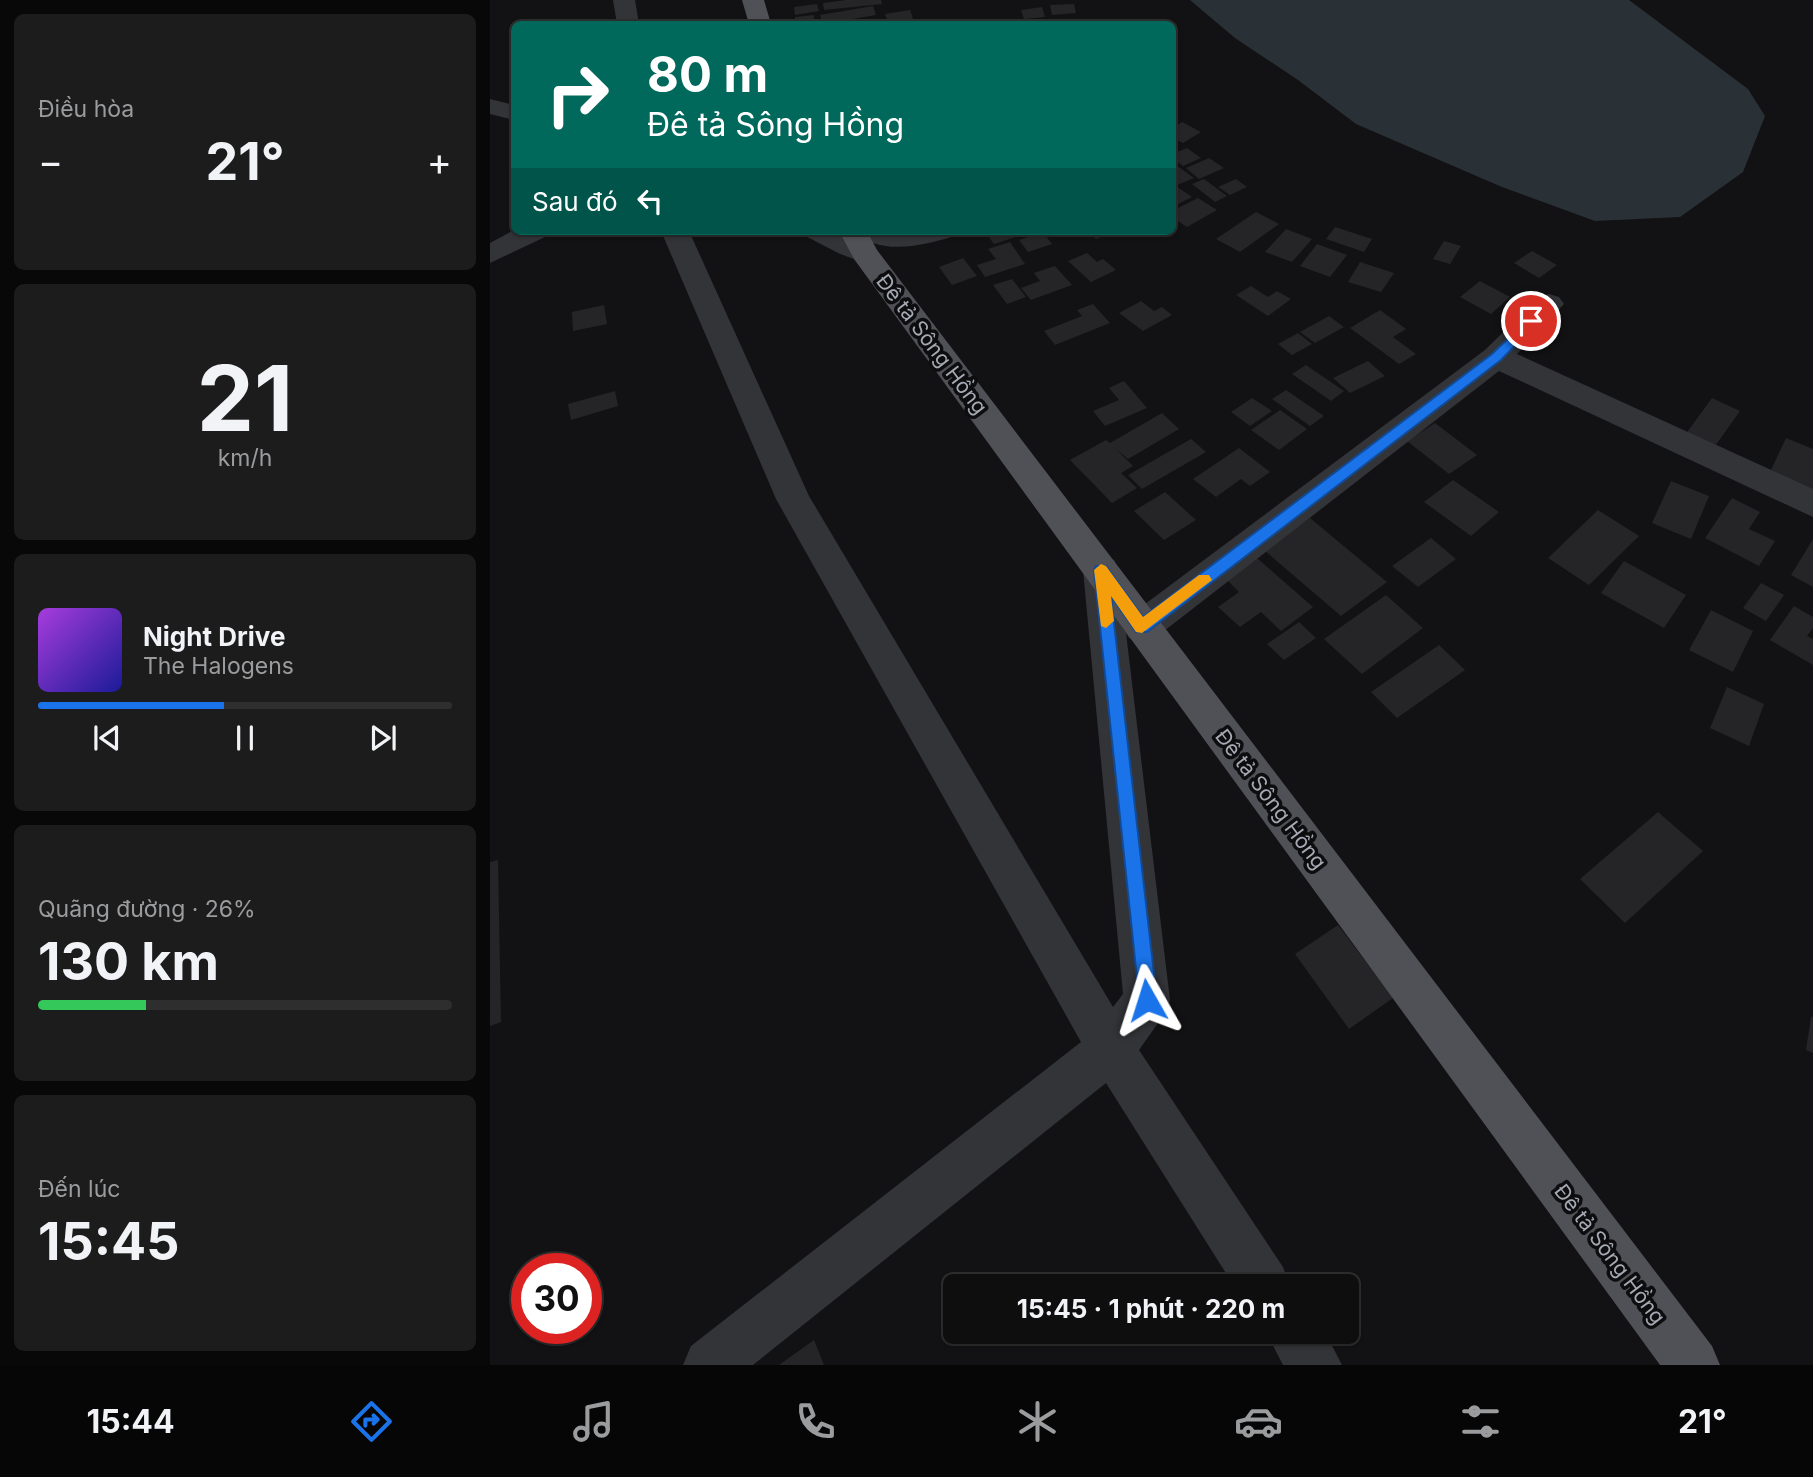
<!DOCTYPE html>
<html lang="vi">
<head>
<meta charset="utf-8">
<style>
  :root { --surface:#0e0e0f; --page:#1c1c1d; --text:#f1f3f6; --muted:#9b9c9e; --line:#2e2e2f; --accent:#1a73e8 }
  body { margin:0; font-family:Inter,sans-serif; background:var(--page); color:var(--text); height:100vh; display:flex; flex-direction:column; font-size:26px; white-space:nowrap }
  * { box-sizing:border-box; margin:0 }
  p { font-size:23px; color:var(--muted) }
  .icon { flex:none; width:38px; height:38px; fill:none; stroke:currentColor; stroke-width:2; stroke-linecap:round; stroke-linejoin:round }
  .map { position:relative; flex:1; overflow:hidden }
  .side { display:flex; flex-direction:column; gap:14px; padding:14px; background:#080808; width:490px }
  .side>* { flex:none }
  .hud { position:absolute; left:21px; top:21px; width:665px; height:214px; border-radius:10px; box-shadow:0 2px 5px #0004,0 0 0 2px var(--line); background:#00695c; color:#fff; overflow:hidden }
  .speed { position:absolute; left:21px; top:1253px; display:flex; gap:14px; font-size:35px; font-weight:700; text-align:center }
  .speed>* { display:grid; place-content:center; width:91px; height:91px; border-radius:50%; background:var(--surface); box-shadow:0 2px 5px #0004,0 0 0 2px var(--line); line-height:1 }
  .speed .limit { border:10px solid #d22; background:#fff; color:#111 }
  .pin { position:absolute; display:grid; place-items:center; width:60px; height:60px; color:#fff; margin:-30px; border:4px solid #fff; border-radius:50%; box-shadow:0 2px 7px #0007 }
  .me { position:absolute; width:77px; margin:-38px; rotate:354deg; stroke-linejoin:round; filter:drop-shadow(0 0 5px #0008) }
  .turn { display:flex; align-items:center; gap:24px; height:147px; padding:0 21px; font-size:32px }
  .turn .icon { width:91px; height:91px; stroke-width:2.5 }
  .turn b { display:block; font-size:49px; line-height:60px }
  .then { display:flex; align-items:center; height:66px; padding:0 21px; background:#0003; gap:14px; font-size:26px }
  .big { font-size:52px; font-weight:700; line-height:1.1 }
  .side .tile { flex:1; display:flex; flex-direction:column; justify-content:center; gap:10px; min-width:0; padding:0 24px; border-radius:10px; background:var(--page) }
  .side .dial { align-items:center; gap:0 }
  .dial b { font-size:91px; line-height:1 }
  .song { display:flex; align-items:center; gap:21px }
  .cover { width:84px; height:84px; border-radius:10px; background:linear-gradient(135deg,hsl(280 70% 55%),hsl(240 70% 35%)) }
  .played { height:7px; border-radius:4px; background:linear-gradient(90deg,var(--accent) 45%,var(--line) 45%) }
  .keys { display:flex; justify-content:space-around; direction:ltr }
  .heat { display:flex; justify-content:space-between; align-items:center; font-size:38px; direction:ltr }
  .charge { height:10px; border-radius:5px; background:linear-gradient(90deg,#34c759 26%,var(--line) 0) }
  .trip { position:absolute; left:453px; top:1274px; width:416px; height:70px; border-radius:10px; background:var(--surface); box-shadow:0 2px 5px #0004,0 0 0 2px var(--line); font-weight:700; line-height:70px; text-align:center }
  .menu { display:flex; height:112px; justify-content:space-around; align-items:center; background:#060606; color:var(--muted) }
  .menu .icon { width:49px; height:49px }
  .menu .selected { color:var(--accent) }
  .menu b { font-size:32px; color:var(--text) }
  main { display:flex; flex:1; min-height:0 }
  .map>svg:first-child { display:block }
  .water { fill:#293137 }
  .building { fill:#252528 }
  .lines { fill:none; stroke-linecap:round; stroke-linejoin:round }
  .minor { fill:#333438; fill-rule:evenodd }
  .primary { fill:#505157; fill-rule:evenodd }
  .route { fill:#1a73e8; stroke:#114b97; stroke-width:2 }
  .slow { fill:#f59e0b }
  .labels { text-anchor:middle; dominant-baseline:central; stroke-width:7; stroke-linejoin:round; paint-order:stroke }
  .street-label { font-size:21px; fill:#a4a9b3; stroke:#0d0d0f }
</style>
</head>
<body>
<main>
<section class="side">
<div class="tile"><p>Điều hòa</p>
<div class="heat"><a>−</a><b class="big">21°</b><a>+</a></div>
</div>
<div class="tile dial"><b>21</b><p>km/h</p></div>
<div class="tile">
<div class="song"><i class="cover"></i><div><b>Night Drive</b><p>The Halogens</p></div></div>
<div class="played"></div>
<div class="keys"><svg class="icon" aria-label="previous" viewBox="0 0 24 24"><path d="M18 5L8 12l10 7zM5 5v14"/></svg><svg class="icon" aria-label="pause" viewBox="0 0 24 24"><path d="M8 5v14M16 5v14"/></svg><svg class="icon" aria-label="next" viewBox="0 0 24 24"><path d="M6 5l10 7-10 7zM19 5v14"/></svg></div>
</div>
<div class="tile"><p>Quãng đường · 26%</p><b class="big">130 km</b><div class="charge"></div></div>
<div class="tile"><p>Đến lúc</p><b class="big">15:45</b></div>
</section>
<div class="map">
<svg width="1323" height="1365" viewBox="0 0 1323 1365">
  <rect width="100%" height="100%" fill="#121214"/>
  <!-- water -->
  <path class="water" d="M700,0H1139L1258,89L1275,116L1253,172L1190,217L1105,221L1012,187L866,124L808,80L745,38Z"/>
  <!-- building -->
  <path class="building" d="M356,0H391L392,4L334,10L333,3Z
    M327,4L329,11L305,15L304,7Z
    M584,4L586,13L562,15L560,5Z
    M383,6L386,15L333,24L330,15Z
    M552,7L555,17L534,19L531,10Z
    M420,10L423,19L398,22L395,14Z
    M324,15V23L305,24V17Z
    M692,122L711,132L693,143L682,138V128Z
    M697,148L711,158L693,166L682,158V154Z
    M719,158L734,168L709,179L696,168Z
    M682,162L704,178L687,185L682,182Z
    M714,179L737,196L725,202L702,184Z
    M746,179L757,187L740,195L728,187Z
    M682,186L689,188L702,197L682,207Z
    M708,198L727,210L697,227L682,217V211Z
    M766,212L789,224L750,252L726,239Z
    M845,227L882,239L874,252L836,239Z
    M796,229L822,239L802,262L775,252Z
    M506,231H536L538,233L504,244L498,236L507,233Z
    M597,231H625L606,239Z
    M553,232L562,244L538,252L529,240Z
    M954,241L971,246L960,264L943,259Z
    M520,242L535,264L495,277L487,265L506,259L498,249Z
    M827,244L857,255L840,277L810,266Z
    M1042,251L1067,265L1049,278L1024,263Z
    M597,253L607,262L613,259L626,270L601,282L578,261Z
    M473,258L487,276L462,285L449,267Z
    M870,262L904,273L891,292L858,282Z
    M565,266L582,285L541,300L531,288L550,281L544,273Z
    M522,279L536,297L517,304L503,285Z
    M990,281L1020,297L1001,314L970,297Z
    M761,286L778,297L787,291L801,299L778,316L746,295Z
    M651,301L664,311L672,307L682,315L653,331L629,313Z
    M603,304L620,323L565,345L554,331L592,316L587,310Z
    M114,305L117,324L83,331L82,312Z
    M890,310L916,329L903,337L926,354L909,364L860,328Z
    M839,316L854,327L825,343L810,332Z
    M808,333L822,344L802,355L788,344Z
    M878,361L895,376L860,393L843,378Z
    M816,365L854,391L841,401L802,374Z
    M634,381L657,408L615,426L603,411L629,400L619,388Z
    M796,390L834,416L820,426L782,399Z
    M125,391L128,406L81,420L78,404Z
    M762,398L782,411L760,426L741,412Z
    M1222,398L1250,411L1223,449L1195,435Z
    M790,410L817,429L789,450L761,430Z
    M672,413L689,429L638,459L625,448L643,466L631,473L647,488L622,503L580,460L616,440L620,443Z
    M945,423L987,455L959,474L917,441Z
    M1296,438L1323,449V492L1279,474Z
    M701,439L716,452L652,489L638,475Z
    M749,448L780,472L760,486L751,479L726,497L703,479Z
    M963,480L1009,512L981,536L934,502Z
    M1181,481L1219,496L1201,539L1162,523Z
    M675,492L706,520L674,540L644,511Z
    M1242,498L1270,512L1259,529L1285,541L1269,566L1215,538Z
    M1108,510L1149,536L1099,585L1058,558Z
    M820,518L897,582L851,616L774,550Z
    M941,538L966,559L928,587L902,566Z
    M1323,539V587L1301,575Z
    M767,558L823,607L791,631L771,612L750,627L728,607L749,592L736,579Z
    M1134,561L1196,595L1174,628L1111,593Z
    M1271,583L1294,595L1276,621L1253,608Z
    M896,595L933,628L872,674L834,639Z
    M1304,606L1323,617V628L1317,636L1323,639V665L1280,640Z
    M1221,610L1263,631L1243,672L1199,650Z
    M809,622L826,638L794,660L777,644Z
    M949,645L975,670L907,718L881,692Z
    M1237,687L1274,704L1259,746L1220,728Z
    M1168,812L1213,851L1135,923L1090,879Z
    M8,860L11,1022L0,1026V862Z
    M848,925L903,998L859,1029L805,954Z
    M1321,1017H1323V1053L1316,1050Z
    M324,1340L334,1365H289Z"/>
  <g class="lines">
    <!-- minor -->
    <path class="minor" d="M123,0H145L149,24H127Z
      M0,99L24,105V120L0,114Z
      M24,230L59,231L55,237L0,263V243Z
      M171,231H199L319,496L623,1007L633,994L593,570L598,560L611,556L624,560L629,570L635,623L639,616L995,350L1049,297L1059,294L1069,297L1074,304L1027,354L1323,489V517L1009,371L665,638L652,642L639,638L636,633L680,1000L673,1016L649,1050L793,1267L800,1286H744L616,1083L263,1365H193L201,1346L591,1042L286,499Z
      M313,231C337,231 373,230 388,253L384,259C362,265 337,246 317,237Z
      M368,231H465L461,237C436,245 386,257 368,231Z
      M776,1332H835L852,1365H793Z"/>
    <!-- primary -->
    <path class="primary" d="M252,0H274L281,24H259Z
      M349,231H377L387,250L1222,1346L1230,1365H1170L364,259Z"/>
  </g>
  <!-- route -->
  <path class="route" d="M1041,317L1047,321L1046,324L1011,360L657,632H646L621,596L667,1000L664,1007L657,1010L650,1007L604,570L606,566H616L653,617L1002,354Z"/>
  <!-- slow -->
  <path class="slow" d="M611,564L616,566L653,617L709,575H719L722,580L652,633L646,632L621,596L624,621L616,628L611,626L604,570Z"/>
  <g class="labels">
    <!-- street labels -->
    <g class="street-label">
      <text transform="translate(442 344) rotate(53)">Đê tả Sông Hồng</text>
      <text transform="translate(781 799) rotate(53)">Đê tả Sông Hồng</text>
      <text transform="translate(1120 1254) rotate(53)">Đê tả Sông Hồng</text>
    </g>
  </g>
</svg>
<div class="speed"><div class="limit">30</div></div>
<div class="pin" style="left:1041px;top:321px;background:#d93025"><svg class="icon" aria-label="arrive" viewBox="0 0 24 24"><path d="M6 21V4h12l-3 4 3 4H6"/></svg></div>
<svg class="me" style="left:657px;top:1000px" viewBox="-20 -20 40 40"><path d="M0-17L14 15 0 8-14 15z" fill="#1a73e8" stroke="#fff" stroke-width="4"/></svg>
<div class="trip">15:45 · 1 phút · 220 m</div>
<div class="hud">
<div class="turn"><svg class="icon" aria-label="right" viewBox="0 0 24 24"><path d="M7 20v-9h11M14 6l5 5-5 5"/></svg><div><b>80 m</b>Đê tả Sông Hồng</div></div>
<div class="then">Sau đó<svg class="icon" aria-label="left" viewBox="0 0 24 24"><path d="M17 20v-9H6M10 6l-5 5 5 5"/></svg></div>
</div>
</div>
</main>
<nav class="menu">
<b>15:44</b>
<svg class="icon selected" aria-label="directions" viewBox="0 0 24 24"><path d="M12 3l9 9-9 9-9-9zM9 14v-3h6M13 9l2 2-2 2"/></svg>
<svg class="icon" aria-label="music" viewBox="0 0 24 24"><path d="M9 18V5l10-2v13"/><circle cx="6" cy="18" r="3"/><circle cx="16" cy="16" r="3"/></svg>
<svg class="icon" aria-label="phone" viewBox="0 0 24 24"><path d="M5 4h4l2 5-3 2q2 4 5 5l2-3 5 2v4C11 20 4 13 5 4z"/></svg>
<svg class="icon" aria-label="climate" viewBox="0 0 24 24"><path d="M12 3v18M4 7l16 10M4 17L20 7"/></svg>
<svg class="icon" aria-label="car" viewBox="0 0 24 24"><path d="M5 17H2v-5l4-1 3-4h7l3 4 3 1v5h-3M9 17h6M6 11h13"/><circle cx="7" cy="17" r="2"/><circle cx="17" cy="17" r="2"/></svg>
<svg class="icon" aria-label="filters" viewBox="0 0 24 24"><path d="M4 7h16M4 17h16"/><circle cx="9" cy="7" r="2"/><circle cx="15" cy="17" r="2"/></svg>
<b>21°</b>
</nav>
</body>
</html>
